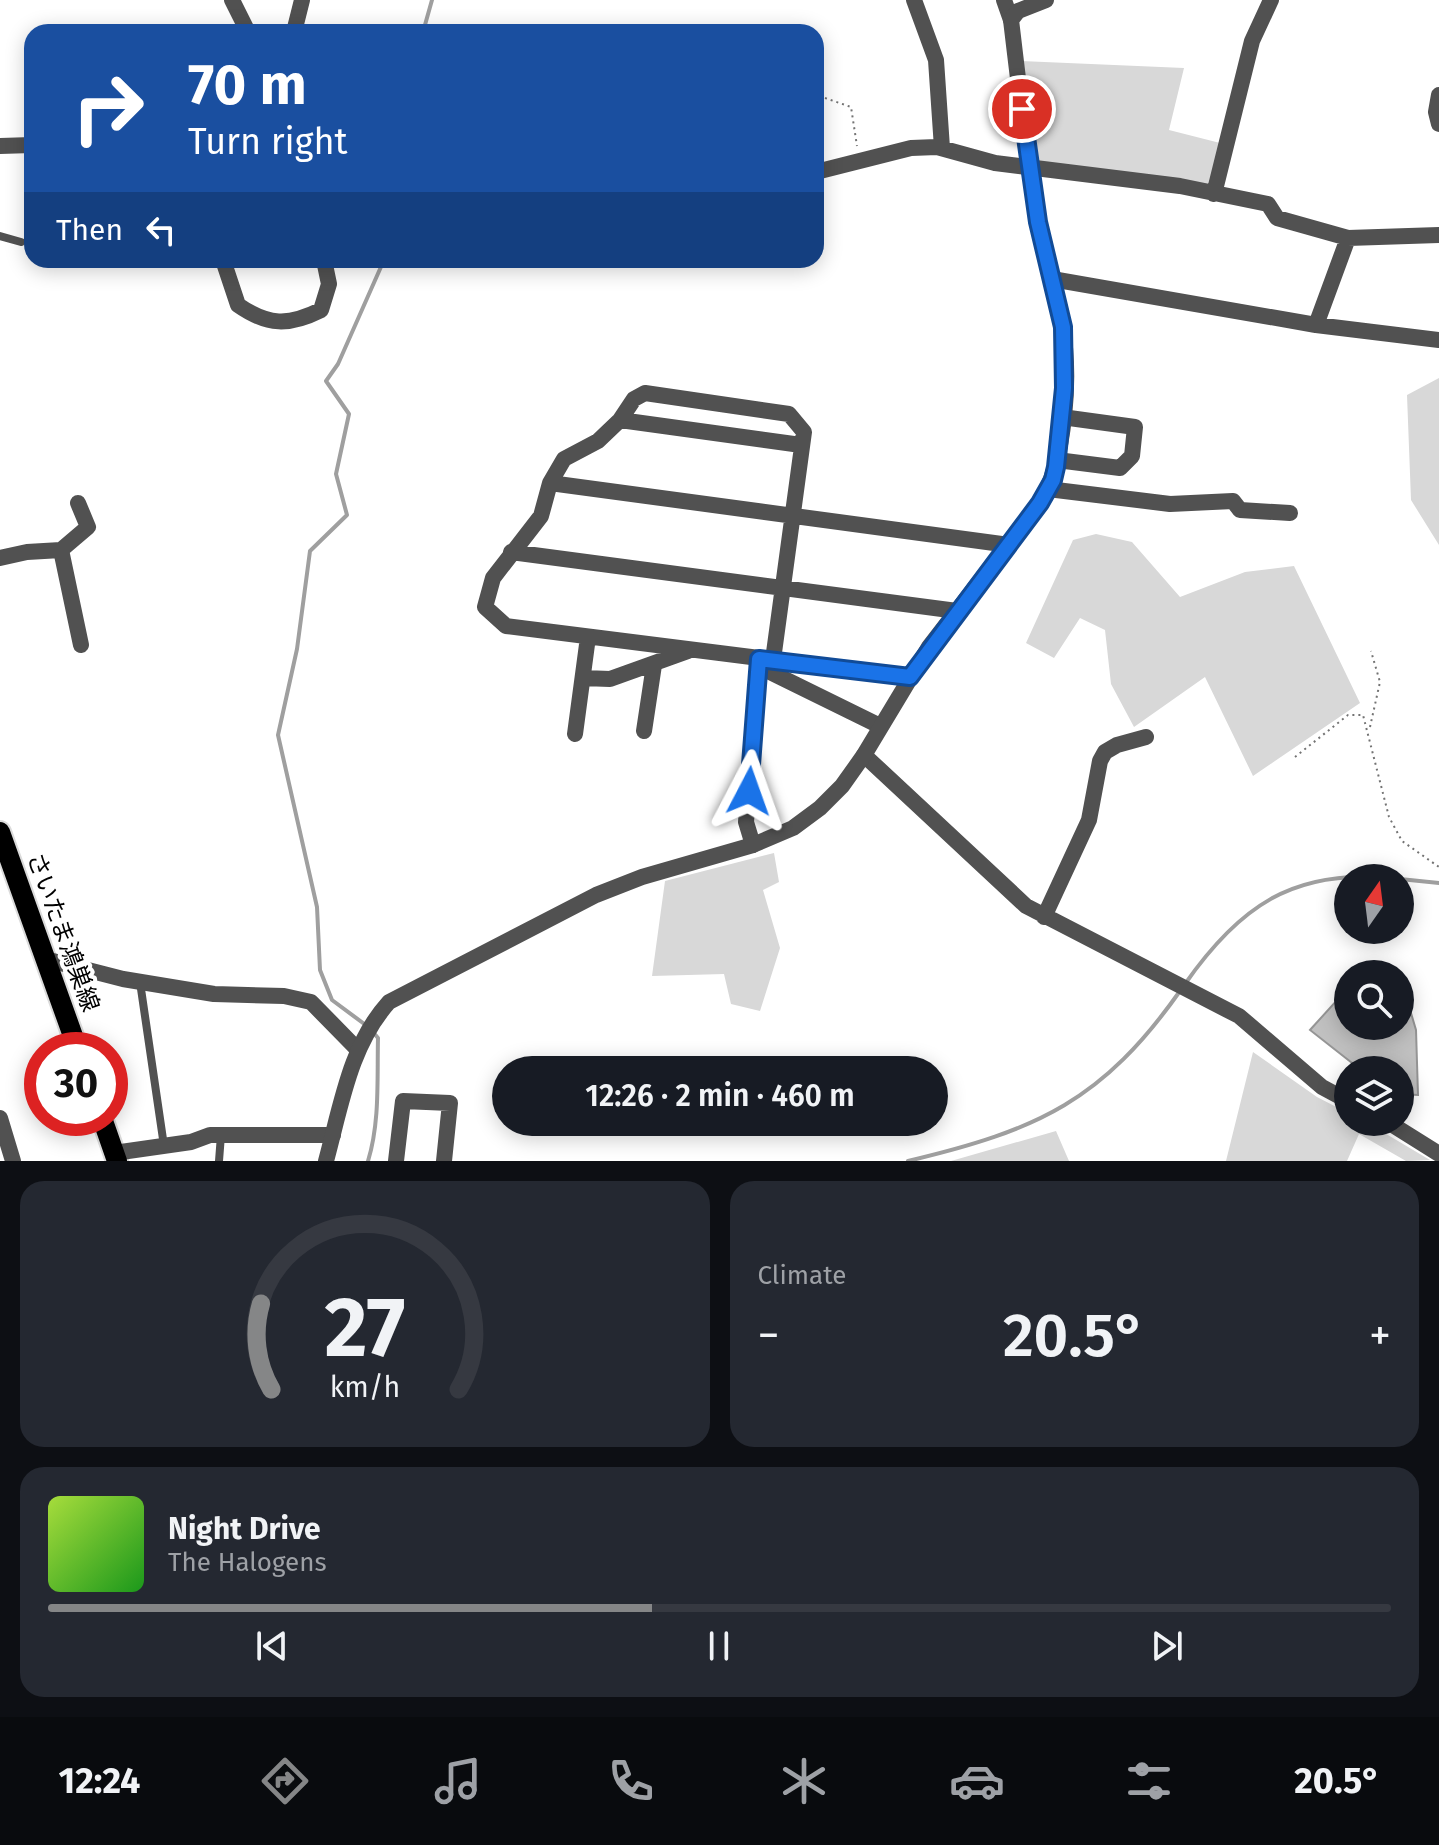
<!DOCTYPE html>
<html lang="en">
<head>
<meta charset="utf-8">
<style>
  :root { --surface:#171b24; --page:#242831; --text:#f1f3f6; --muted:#9ea1a6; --line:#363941; --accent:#858687 }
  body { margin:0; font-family:"Fira Sans","Noto Sans JP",sans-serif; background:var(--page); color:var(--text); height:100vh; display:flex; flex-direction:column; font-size:30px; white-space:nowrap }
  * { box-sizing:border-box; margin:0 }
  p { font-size:26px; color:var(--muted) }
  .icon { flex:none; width:44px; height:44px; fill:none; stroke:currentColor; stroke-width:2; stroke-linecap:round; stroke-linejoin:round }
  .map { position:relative; height:1161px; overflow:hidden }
  .details { display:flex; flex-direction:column; gap:20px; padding:20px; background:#0d0f14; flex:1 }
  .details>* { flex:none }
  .banner { position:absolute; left:24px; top:24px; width:800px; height:244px; border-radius:24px; box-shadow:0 4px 20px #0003; background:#1a4fa0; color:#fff; overflow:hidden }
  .needle { width:52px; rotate:14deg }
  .buttons { position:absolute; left:1334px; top:864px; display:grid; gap:16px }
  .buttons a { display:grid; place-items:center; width:80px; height:80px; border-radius:50%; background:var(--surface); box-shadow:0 4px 20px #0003; font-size:40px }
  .speed { position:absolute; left:24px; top:1032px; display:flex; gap:16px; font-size:40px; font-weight:700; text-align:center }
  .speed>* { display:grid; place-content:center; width:104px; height:104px; border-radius:50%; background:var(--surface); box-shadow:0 4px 20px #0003; line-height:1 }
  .speed .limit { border:12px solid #d22; background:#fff; color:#111 }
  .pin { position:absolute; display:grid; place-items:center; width:68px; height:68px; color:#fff; margin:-34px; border:4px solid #fff; border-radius:50%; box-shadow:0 2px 8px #0007 }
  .me { position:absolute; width:88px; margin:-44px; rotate:4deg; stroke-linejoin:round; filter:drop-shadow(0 0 6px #0008) }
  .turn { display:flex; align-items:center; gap:28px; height:168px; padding:0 32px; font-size:36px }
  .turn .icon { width:104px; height:104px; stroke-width:2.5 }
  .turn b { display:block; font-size:56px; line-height:68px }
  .then { display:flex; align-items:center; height:76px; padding:0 32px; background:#0003; gap:16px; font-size:30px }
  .big { font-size:60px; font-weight:600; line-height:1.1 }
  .details .card { flex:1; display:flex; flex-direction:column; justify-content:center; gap:12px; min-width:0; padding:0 28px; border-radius:24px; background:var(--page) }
  .details .dial { align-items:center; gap:0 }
  .dial svg { height:208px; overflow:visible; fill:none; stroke:var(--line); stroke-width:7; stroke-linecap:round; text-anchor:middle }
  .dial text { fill:var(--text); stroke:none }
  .song { display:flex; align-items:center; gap:24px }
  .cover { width:96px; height:96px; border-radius:12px; background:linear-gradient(135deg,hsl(80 70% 55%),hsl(120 70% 35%)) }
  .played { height:8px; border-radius:4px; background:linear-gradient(90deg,var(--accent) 45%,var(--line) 45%) }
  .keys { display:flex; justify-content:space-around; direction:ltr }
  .heat { display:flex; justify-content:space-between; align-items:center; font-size:44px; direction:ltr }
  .details .tiles { flex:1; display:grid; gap:20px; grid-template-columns:1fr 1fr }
  .card:last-child { grid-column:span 2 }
  .trip { position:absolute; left:492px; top:1056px; width:456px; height:80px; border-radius:40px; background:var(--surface); box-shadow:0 4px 20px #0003; font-weight:600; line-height:80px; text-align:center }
  .menu { display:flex; height:128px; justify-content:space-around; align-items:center; background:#090b0e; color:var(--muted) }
  .menu .icon { width:56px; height:56px }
  .menu .selected { color:var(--accent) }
  .menu b { font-size:36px; color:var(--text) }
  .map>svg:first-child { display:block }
  .green { fill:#d8d8d8 }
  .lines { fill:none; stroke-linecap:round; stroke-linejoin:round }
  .stream { stroke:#9f9f9f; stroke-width:4 }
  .building { fill:#c0c0c0; stroke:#959595; stroke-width:2 }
  .primary-casing { stroke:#dbdbdb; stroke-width:24 }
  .path { stroke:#737373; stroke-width:2; stroke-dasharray:2 4; stroke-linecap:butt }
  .service { stroke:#515151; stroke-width:8 }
  .minor { stroke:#515151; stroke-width:16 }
  .tertiary { stroke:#515151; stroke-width:16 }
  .primary { stroke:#000; stroke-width:20 }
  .route-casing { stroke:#114b97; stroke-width:20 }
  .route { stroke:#1a73e8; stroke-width:14 }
  .labels { text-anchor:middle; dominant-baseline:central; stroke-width:8; stroke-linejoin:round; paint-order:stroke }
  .street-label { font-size:24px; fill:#000; stroke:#fff }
</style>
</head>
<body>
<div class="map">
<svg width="1439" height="1161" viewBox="0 0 1439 1161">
  <rect width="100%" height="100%" fill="#fff"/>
  <!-- green -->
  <path class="green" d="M1021,61L1184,68L1169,130L1224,144L1211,188L1035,165Z
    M1439,378V545L1411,500L1407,395Z
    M1096,534L1132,542L1180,597L1245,572L1294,566L1360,703L1253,776L1205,677L1134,727L1111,684L1105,630L1080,618L1054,658L1026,643L1073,540Z
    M774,853L779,882L763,890L780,948L760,1011L731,1004L724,974L652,976L665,881Z
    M1253,1052L1317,1097L1348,1113V1122H1366L1430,1160L1406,1161L1359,1134L1347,1161H1226Z
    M1056,1131L1069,1161H951Z"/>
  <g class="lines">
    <!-- stream -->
    <path class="stream" d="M423,32L432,0
      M1400,879L1439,883
      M1185,984C1238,908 1292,869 1389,878
      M367,1026L332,1000L320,970L317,907L278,735L297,649L310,551L347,515L336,474L349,414L326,381L338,364L384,260
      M368,1161C380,1122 377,1079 378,1038L373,1032
      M908,1161C1039,1130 1103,1100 1180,991"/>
  </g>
  <!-- building -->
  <path class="building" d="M1403,986L1416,1030L1418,1095L1400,1094V1070H1361L1310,1030L1348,988V1026H1400V987Z"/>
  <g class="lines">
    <!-- primary casing -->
    <g class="primary-casing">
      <path id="primary" d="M0,832L78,1050
        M102,1118L117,1161"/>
    </g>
    <!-- path -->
    <path class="path" d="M825,98L851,107L857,146
      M1370,727L1380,682L1371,651
      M1295,757L1348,715H1363L1389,817L1402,841L1439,867"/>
    <!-- service -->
    <path class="service" d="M0,236L21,242
      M140,982L164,1146
      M219,1161L221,1135"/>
    <!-- minor -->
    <path class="minor" d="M232,0L248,32
      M914,0L936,60L942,148
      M1004,0L1011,20
      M294,32L302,0
      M1439,95L1436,112L1439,124
      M0,146L32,145
      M816,172L911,148L937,147L995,163L1180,186L1268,204L1277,218L1348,238L1439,235
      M1214,194L1252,41L1271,0
      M223,260L238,305C268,326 289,326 321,310L329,284L324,260
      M1052,279L1316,325L1439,340
      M1316,325L1348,238
      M620,420L634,399L645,393L789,414L804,432L773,660
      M801,445L620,420L598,441L564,459L550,483L541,516L493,578L485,607L506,626L910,677
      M1057,460L1120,468L1132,456L1135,427L1062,417
      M550,483L1009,545
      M1048,489L1170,504L1233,501L1240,510L1290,513
      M61,550L81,645
      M511,552L957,611
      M0,558L27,552L61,550L88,527L78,503
      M758,666L880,726
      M583,678L610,679L688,651
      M644,731L654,665
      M575,734L588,637
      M864,755L1026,906L1239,1016L1322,1087L1348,1101
      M753,845L746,822L759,659
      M1044,917L1089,820L1100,761L1105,752L1117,745L1146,737
      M45,959L123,979L214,994L284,996L311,1002L358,1050
      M0,1118L13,1161
      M1388,1122L1439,1154
      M114,1153L191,1142L210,1135H333
      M396,1161L403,1101L450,1103L444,1161"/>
    <!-- tertiary -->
    <path class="tertiary" d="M326,1161C341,1106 350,1045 389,1002L596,895L642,877L753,845L793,828L820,808L842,786L864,755L929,647L1040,503C1066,458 1071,376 1062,325C1056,289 1044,254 1038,218C1026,153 1019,86 1011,20L1018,11L1046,0"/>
    <!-- primary -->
    <use href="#primary" class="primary"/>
  </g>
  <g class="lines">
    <!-- route casing -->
    <g class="route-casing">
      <path id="route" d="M749,791L759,659L910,677L1040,503L1053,480L1056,467L1064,388L1063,327L1038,222L1022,109"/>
    </g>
    <!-- route -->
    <use href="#route" class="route"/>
  </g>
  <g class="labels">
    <!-- street labels -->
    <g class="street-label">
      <text transform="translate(63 932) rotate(70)">さいたま鴻巣線</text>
    </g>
  </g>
</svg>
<div class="buttons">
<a><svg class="needle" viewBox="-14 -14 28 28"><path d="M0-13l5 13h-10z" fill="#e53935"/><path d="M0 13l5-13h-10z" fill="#9ea1a6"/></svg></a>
<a><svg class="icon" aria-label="search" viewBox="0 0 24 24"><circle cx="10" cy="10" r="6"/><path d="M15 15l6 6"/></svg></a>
<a><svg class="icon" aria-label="layers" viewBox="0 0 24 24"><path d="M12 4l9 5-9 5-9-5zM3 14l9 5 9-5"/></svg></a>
</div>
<div class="speed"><div class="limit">30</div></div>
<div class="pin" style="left:1022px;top:109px;background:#d93025"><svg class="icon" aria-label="arrive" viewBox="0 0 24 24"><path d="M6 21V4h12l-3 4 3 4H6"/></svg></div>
<svg class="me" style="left:749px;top:791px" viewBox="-20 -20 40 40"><path d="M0-17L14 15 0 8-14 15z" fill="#1a73e8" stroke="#fff" stroke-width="4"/></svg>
<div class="trip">12:26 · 2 min · 460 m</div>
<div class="banner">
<div class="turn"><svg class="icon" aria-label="right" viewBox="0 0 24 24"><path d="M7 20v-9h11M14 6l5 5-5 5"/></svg><div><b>70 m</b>Turn right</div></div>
<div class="then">Then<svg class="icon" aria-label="left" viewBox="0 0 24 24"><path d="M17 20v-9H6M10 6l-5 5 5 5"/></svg></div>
</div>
</div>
<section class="details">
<div class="tiles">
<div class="card dial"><svg viewBox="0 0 100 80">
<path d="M14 69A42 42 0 1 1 86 69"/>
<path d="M14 69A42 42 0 0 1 10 36" stroke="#858687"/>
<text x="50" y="56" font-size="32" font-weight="700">27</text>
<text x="50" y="72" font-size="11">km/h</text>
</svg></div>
<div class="card"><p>Climate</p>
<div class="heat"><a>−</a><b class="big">20.5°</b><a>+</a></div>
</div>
<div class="card">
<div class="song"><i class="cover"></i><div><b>Night Drive</b><p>The Halogens</p></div></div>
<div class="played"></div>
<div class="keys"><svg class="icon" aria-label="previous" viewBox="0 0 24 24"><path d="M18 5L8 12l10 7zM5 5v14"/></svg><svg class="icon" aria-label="pause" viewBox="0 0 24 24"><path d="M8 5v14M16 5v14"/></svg><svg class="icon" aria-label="next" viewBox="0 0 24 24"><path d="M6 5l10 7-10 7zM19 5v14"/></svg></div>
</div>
</div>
</section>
<nav class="menu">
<b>12:24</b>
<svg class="icon selected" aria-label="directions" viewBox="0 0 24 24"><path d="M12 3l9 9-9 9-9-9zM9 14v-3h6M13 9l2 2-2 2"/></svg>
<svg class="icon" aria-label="music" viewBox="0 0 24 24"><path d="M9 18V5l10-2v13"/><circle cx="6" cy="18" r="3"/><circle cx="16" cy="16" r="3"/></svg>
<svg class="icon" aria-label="phone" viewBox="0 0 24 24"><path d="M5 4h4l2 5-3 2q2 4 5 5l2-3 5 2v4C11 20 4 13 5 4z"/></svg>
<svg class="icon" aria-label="climate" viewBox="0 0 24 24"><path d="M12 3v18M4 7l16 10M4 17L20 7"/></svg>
<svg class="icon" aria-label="car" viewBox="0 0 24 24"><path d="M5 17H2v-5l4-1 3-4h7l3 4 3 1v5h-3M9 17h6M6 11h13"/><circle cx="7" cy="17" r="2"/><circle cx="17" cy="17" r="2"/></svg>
<svg class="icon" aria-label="filters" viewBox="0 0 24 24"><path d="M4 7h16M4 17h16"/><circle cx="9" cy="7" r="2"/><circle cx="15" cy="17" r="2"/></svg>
<b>20.5°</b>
</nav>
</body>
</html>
